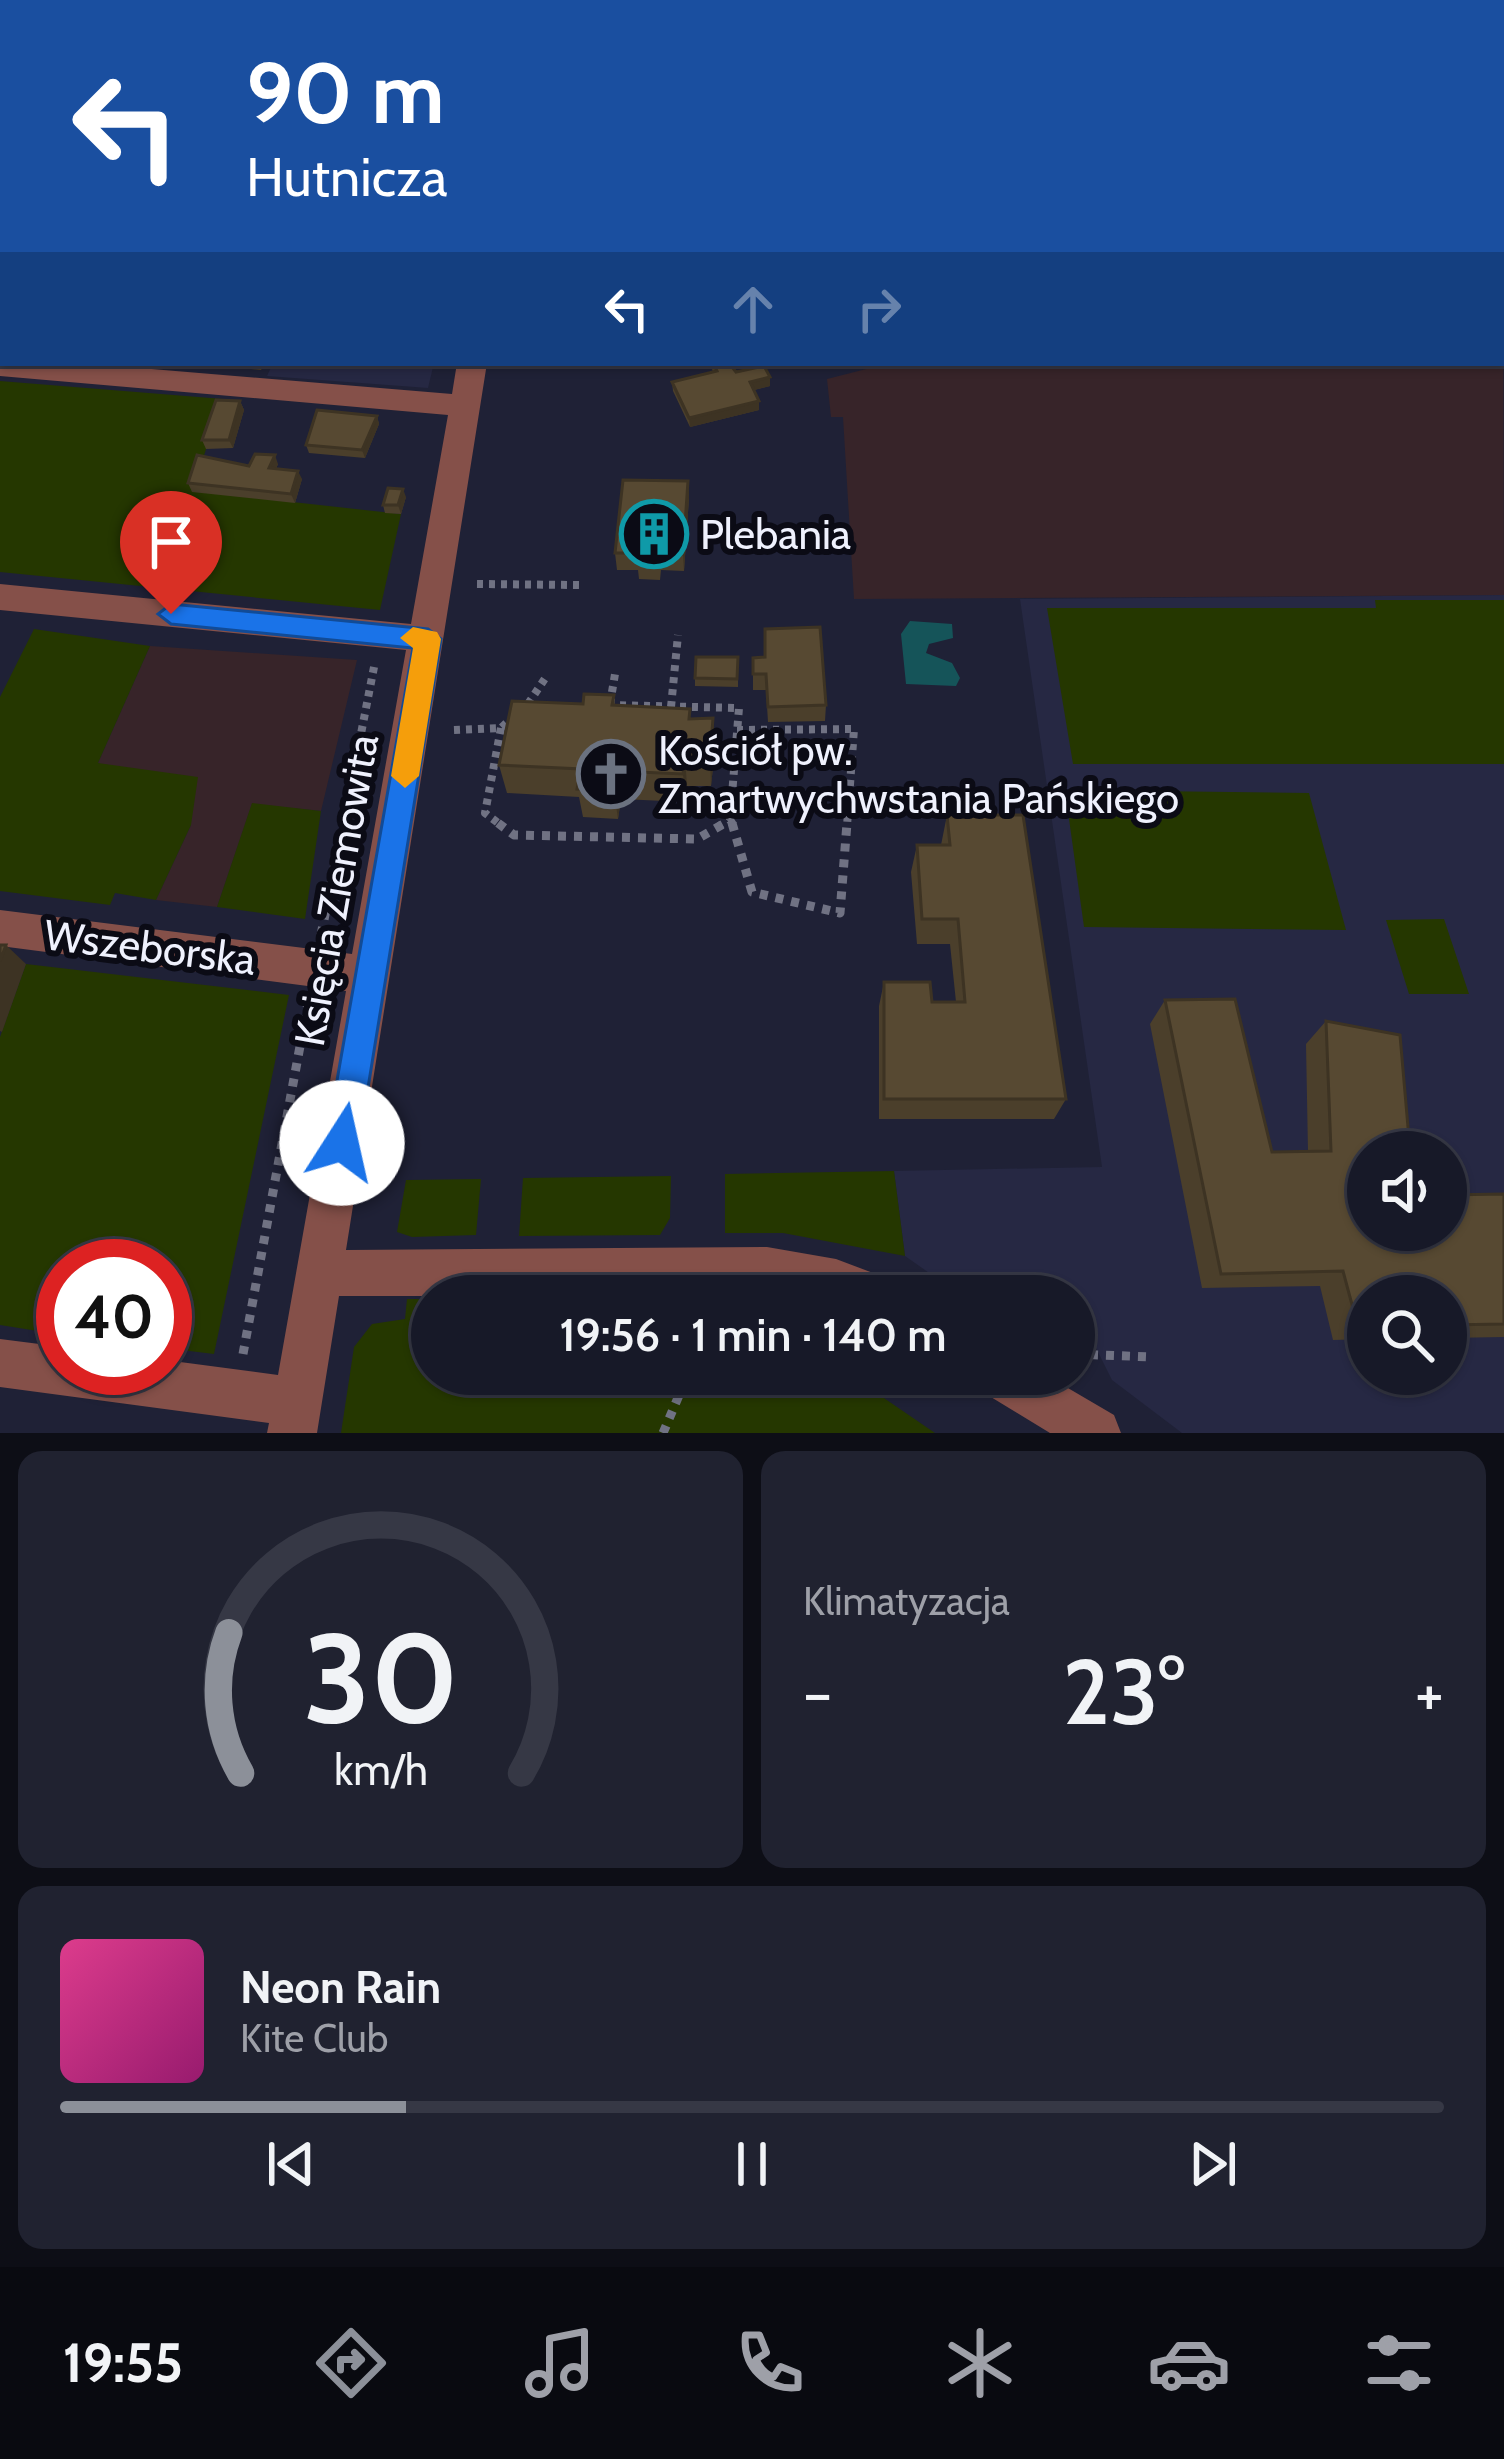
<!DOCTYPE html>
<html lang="pl">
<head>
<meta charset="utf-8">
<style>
  :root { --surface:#171928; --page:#202230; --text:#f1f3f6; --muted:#9ea0a8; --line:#363845; --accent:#8c9099 }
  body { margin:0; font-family:Cabin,sans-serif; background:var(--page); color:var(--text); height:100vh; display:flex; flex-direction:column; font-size:45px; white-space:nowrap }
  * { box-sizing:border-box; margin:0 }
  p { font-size:39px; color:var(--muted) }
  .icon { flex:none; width:66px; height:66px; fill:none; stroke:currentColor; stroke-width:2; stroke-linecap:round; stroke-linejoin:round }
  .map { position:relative; height:1433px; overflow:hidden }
  .panel { display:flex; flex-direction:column; gap:18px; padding:18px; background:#0d0e16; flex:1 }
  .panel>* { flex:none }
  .banner { position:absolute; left:0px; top:0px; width:1506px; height:366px; box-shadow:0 3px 9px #0004,0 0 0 3px var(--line); background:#1a4fa0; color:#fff; overflow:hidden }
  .tools { position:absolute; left:1347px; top:1131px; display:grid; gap:24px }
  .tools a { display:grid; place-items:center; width:120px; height:120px; border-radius:50%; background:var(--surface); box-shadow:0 3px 9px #0004,0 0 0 3px var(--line); font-size:60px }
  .speed { position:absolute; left:36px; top:1239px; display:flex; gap:24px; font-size:60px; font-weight:700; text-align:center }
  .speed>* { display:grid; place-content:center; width:156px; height:156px; border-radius:50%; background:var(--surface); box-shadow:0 3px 9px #0004,0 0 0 3px var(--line); line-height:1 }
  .speed .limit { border:18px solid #d22; background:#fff; color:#111 }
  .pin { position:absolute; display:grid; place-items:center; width:102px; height:102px; color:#fff; margin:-123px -51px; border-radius:50% 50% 50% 0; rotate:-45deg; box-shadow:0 0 12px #0007 }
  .pin .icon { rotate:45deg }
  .me { position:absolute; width:132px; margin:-66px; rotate:10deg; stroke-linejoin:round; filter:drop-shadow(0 0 9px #0008) }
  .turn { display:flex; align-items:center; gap:42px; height:252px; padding:0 48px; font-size:54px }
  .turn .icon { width:156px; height:156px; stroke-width:2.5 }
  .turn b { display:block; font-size:84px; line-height:102px }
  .lanes { display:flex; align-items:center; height:114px; padding:0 48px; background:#0003; justify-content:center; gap:60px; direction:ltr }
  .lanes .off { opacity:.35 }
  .big { font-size:90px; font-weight:600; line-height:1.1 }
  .panel .widget { flex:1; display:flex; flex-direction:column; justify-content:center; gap:18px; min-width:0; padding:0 42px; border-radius:24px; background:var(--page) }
  .panel .dial { align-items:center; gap:0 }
  .dial svg { height:312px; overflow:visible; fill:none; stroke:var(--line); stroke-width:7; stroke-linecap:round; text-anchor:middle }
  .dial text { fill:var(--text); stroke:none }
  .song { display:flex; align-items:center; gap:36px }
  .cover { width:144px; height:144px; border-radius:18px; background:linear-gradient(135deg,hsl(330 70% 55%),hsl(320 70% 35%)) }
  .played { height:12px; border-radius:6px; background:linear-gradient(90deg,var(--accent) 25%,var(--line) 25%) }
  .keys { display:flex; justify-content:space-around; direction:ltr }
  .heat { display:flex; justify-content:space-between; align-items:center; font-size:66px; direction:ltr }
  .panel .tiles { flex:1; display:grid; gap:18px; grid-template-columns:1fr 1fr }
  .widget:last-child { grid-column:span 2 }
  .trip { position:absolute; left:411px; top:1275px; width:684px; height:120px; border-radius:60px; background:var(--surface); box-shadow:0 3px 9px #0004,0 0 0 3px var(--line); font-weight:600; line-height:120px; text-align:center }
  .menu { display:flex; height:192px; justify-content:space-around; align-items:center; background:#090a10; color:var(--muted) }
  .menu .icon { width:84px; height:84px }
  .menu .current { color:var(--accent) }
  .menu b { font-size:54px; color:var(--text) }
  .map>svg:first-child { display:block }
  .built { fill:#262843; fill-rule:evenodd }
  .industrial { fill:#372429 }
  .green { fill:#253700 }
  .water { fill:#155459 }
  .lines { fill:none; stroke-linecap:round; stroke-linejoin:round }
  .path-far1 { stroke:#707283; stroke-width:8; stroke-dasharray:6 6; stroke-linecap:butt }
  .path { stroke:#707283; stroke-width:9; stroke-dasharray:8 8; stroke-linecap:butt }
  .minor { fill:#855049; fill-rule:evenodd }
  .rail-casing { stroke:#868899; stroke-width:9 }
  .rail { stroke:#0b0b15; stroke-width:6; stroke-dasharray:20; stroke-linecap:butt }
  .wall { fill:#4b3f2b }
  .shaded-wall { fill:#3d3323 }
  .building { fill:#574932; stroke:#3d3323; stroke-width:3 }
  .route { fill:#1a73e8; stroke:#114b97; stroke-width:3 }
  .slow { fill:#f59e0b }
  .labels { text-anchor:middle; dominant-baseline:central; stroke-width:12; stroke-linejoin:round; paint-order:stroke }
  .poi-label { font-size:42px; fill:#eff1fd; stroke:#0b0b15; text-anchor:start }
  .street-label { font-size:42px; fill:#eff1fd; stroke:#0b0b15 }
</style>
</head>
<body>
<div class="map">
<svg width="1504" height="1433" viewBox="0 0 1504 1433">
  <rect width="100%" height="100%" fill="#1f2136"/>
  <!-- built -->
  <path class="built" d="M273,363H434L428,388L267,376Z
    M1504,595V1433H1182L1112,1380L1090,1336L1074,1335V1296H962L905,1256L894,1171L1102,1167L1020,599ZM1368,1152H1446V1230H1368ZM1368,1296H1446V1374H1368Z"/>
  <!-- industrial -->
  <path class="industrial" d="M661,0H1278L1279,3H656Z
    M1503,202L1504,595L854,599L843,417H831L827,379L890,363H1503Z
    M150,646L357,660L321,811L252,804L217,907L156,900L191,825L98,763Z"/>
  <!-- green -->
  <path class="green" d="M0,381L223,399L192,491L401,514L380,610L0,572Z
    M1375,600H1504V764H1073L1047,608H1376Z
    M34,629L150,646L98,763L198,777L191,825L156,900L115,893L110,905L0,891V697Z
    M1065,790L1309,793L1346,930L1084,927Z
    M252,803L321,811L305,919L217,907Z
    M1444,919L1469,994H1409L1386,920Z
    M26,964L289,995L214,1354L165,1348V1266H63V1335L0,1325V1037Z
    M894,1171L905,1256L783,1233H725V1174Z
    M671,1176L670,1218L660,1235L519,1236L523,1178Z
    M481,1179L476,1235L412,1237L397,1232L406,1180Z
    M407,1299H432V1374H858L862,1383L935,1433H341L354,1347L372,1324L405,1319Z"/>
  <!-- water -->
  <path class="water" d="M910,621L952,624L953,638L929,644L926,653L952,663L960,678L956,686L906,684L901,634Z"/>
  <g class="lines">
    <!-- path-far1 -->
    <path class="path-far1" d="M477,584L579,585
      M528,704L546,677
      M610,704L615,674
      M608,705L739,708L730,820L719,826
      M671,707L678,635
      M501,728L485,813L502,826
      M454,730L501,728L514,716
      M737,730L854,729L847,826
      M730,820L734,826
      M343,826L375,662"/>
    <!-- path -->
    <path class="path" d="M498,823L514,835L697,839L725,823
      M732,823L752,892L840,913L847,823
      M321,935L343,823
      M906,1276L944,1296
      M243,1354L308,1003
      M1074,1354L1153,1357
      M663,1433L688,1374"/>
    <!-- minor -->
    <path class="minor" d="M523,0H545V3H523Z
      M0,356L3,363H80L452,394L457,363H487L346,1250L767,1247L836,1259L889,1279L896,1296H339L317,1433H267L269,1423L0,1387V1339L63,1347V1368H165V1360L278,1375L346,991L0,946V910L352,954L406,650L0,610V584L411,624L448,415L0,376Z
      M974,1374H1044L1114,1415L1121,1433H1050L981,1391Z"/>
    <!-- rail casing -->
    <g class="rail-casing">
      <path id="rail" d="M599,3L610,0"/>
    </g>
    <!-- rail -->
    <use href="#rail" class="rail"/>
  </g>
  <!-- wall -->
  <path class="wall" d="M75,0H117V1L115,3H76Z
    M227,363H265L261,370L229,367Z
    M367,363H425L424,369L368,368Z
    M710,363H729L736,372L770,377V386L754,390L759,401V410L690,427L673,391L672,382L713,372Z
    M240,401L244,410L233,448L206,449L202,440Z
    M377,416L379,424L365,458L309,453L306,445Z
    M278,464L276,469L302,479L295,503L192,492L188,483L249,466Z
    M688,481L689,498L684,571L661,570L660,580L639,579L638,570H617L615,553Z
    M406,497L401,514L385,513L383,505Z
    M738,657V687L695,686V678Z
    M753,658L826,705L825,721L768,722L766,690H753Z
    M614,695L615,706L691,719L715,748L711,786H687L686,802L621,799L618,819L583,817L579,797L507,793L499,765L583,704Z
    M947,815L1066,1099L1054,1119H879V1006L884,982L932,1002H956L950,944H917L911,872L917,845H941Z
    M1165,1000L1272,1152H1308L1306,1044L1326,1021L1410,1150L1406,1152H1368V1230L1504,1194V1337L1446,1338V1296H1368V1339L1333,1340L1320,1286L1202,1288L1150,1024Z"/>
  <!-- shaded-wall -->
  <path class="shaded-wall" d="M770,377V386L750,391V382Z
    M240,401L244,410L233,448L229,440Z
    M759,401V410L690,427L689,418Z
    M377,416L379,424L365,458L362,450Z
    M275,455L278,464L272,477L269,468Z
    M298,471L302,479L295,503L291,494Z
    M688,481L689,498L684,571L683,554Z
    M403,489L406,497L401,514L398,505Z
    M713,718L715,748L711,786L710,758Z
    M685,757L687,786L686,802L683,774Z
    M617,771L621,799L618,819L614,791Z
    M6,945L26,964L2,1032L0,1031V961Z"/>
  <!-- building -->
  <path class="building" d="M124,0H148L145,3H122Z
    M227,0H247L245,3H226Z
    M0,245H3V268L0,273Z
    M713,363H729L736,372L764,366L770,377L750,382L759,401L689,418L672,382L717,371Z
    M216,400L240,401L229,440H202Z
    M317,410L377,416L362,450L306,445Z
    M255,454L275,455L269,468L298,471L291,494L188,483L197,455L249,466Z
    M623,480L688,481L683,554L659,553V563H637L638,553H615Z
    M388,488L403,489L398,505H383Z
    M820,627L826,705L768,707L766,674H753V658L765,657V629Z
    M696,657H738L737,679L695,678Z
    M584,694L614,695L612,705L690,709L689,719L713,718L710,758L685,757L683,774L617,771L614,791L577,789L581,769L499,765L512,701L583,704Z
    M947,815H1023L1066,1099H884V982H930L932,1002H965L958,919H922L917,845H950Z
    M0,945H6L0,961Z
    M1235,999L1272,1152L1331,1151L1326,1021L1400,1035L1410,1150H1397L1398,1152H1368V1230H1446V1195L1504,1194V1324L1446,1325V1296H1368V1327H1358L1343,1271L1221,1274L1165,1000Z"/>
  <!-- route -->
  <path class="route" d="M171,604L428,629L441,639L359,1143L354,1155L342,1160L330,1155L326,1143L413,648L171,624L158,614Z"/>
  <!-- slow -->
  <path class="slow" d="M413,627L437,632L441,639L419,776L405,788L391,776L413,648L400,638Z"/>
  <!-- icons -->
  <defs>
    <g id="building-ring" transform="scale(3.45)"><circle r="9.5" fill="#0b0b15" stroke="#0f9aa8" stroke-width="1.5"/><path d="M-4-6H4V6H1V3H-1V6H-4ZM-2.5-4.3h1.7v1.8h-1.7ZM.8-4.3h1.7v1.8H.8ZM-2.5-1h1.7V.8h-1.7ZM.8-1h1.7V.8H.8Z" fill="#0f9aa8"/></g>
    <g id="church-ring" transform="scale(3.45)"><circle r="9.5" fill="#0b0b15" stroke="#6b7280" stroke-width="1.5"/><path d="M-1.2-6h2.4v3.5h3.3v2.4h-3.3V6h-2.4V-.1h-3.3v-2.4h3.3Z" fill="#6b7280"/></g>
  </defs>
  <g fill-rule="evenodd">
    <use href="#building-ring" x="654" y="534"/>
    <use href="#church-ring" x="611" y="774"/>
  </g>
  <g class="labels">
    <!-- poi labels -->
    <g class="poi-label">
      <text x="700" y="534">Plebania</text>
      <text x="658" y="750">Kościół pw.<tspan x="658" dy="48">Zmartwychwstania Pańskiego</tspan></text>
    </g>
    <!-- street labels -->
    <g class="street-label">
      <text transform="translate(336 890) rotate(-80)">Księcia Ziemowita</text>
      <text transform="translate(150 947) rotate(7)">Wszeborska</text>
    </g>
  </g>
</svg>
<div class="tools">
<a><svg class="icon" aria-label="sound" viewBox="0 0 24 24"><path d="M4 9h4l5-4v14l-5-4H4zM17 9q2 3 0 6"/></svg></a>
<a><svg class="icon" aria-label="search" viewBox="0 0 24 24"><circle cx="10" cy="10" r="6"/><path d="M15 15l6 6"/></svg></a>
</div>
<div class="speed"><div class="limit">40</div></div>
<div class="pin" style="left:171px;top:614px;background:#d93025"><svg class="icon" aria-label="arrive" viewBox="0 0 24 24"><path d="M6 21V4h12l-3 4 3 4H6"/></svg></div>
<svg class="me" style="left:342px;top:1143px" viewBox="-20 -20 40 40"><circle r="19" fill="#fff"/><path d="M0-13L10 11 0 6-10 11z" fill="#1a73e8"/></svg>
<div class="trip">19:56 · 1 min · 140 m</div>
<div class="banner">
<div class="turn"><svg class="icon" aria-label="left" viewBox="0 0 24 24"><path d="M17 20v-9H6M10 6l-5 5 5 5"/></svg><div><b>90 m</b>Hutnicza</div></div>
<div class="lanes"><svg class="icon" aria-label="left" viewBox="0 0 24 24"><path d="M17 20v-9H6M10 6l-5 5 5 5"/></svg><svg class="icon off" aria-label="ahead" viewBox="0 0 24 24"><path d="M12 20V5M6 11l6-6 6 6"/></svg><svg class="icon off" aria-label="right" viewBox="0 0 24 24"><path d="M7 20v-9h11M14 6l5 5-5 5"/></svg></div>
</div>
</div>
<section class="panel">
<div class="tiles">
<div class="widget dial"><svg viewBox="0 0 100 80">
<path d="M14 69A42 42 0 1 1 86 69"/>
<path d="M14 69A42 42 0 0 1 11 33" stroke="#8c9099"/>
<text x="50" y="56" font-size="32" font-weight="700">30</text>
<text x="50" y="72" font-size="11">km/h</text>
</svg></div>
<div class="widget"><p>Klimatyzacja</p>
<div class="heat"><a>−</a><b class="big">23°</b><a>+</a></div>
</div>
<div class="widget">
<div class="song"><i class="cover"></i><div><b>Neon Rain</b><p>Kite Club</p></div></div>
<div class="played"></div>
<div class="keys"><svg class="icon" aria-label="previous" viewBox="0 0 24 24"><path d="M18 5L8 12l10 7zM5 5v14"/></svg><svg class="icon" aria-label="pause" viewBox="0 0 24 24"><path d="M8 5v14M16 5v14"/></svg><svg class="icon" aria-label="next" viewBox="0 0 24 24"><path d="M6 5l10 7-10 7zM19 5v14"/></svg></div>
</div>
</div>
</section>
<nav class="menu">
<b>19:55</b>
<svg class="icon current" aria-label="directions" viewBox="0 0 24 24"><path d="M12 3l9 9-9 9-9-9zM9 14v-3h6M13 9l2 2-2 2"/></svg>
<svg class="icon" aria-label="music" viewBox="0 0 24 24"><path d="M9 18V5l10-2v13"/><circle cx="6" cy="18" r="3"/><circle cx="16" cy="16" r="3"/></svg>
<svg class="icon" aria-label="phone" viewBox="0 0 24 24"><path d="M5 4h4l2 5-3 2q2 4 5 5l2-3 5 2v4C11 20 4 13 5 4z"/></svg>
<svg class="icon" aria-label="climate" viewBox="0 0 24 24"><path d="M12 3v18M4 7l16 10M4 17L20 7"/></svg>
<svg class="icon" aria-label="car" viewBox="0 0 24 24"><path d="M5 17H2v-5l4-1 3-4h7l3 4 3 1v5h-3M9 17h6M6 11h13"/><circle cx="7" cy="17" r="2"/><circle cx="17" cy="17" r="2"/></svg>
<svg class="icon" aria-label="filters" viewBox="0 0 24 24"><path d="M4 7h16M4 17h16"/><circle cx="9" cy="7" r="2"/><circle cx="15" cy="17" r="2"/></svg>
</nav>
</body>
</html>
